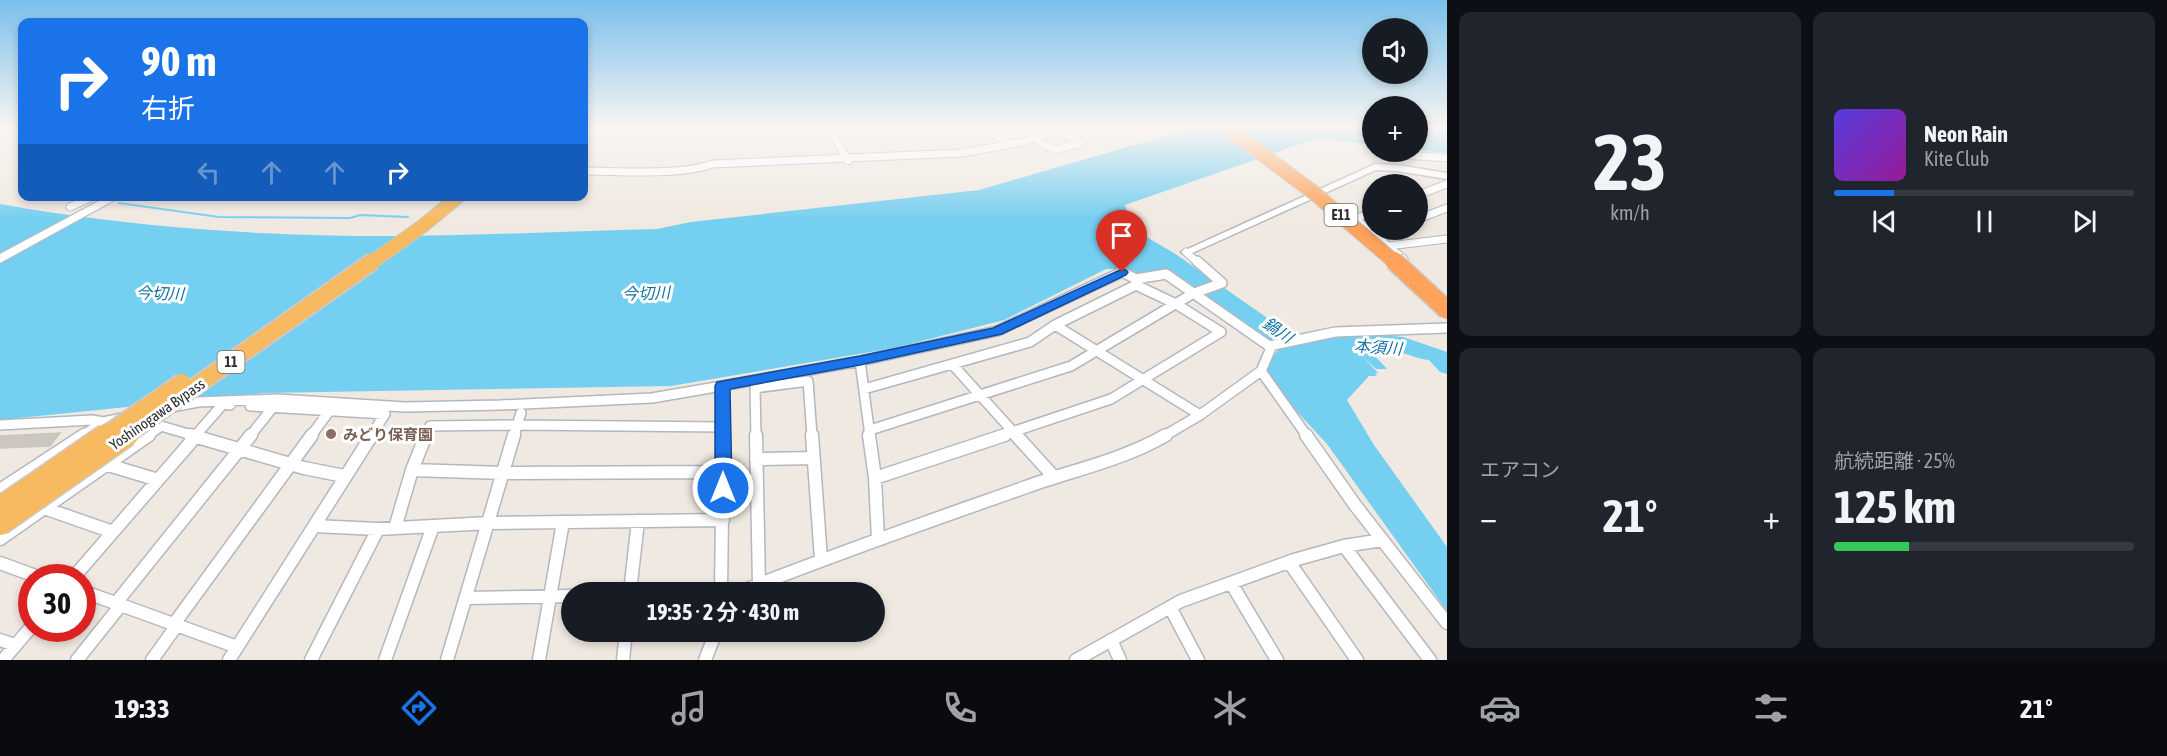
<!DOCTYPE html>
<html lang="ja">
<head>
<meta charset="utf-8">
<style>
  :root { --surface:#171b24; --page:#20242c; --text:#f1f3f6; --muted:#9ea1a6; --line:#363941; --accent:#1a73e8 }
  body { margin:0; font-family:"Asap Condensed","Noto Sans JP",sans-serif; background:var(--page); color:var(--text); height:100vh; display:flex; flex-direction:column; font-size:22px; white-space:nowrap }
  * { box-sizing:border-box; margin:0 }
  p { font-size:20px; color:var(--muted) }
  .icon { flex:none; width:33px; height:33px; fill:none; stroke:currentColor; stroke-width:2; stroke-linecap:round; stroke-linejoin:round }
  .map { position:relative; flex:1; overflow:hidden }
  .panel { display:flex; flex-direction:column; gap:12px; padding:12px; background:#0d0f14; width:720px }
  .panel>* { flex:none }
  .hud { position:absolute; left:18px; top:18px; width:570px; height:183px; border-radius:12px; box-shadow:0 3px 9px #0003; background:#1a73e8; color:#fff; overflow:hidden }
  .buttons { position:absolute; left:1362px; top:18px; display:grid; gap:12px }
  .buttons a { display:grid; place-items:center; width:66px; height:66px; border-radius:50%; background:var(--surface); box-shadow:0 3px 9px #0003; font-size:30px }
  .speed { position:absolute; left:18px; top:564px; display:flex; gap:12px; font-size:30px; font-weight:700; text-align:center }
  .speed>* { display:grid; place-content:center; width:78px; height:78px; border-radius:50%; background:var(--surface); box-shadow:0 3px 9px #0003; line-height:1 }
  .speed .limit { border:9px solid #d22; background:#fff; color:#111 }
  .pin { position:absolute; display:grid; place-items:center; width:51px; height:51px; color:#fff; margin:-62px -26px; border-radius:50% 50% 50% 0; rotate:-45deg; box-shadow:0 0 6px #0007 }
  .pin .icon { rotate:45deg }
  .me { position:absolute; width:66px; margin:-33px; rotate:0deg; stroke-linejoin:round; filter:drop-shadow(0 0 4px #0008) }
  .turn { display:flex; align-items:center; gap:21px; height:126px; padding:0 24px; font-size:27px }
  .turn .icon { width:78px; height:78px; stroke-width:2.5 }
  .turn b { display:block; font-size:42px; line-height:51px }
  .lanes { display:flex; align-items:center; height:57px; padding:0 24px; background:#0003; justify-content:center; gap:30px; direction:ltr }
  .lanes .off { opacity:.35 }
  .big { font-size:45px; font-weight:700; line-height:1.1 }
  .panel .widget { flex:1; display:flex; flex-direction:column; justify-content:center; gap:9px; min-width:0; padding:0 21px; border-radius:12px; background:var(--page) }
  .panel .dial { align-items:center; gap:0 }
  .dial b { font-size:78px; line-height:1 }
  .song { display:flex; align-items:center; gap:18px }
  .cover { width:72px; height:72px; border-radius:9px; background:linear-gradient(135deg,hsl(250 70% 55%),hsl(300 70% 35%)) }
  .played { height:6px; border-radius:3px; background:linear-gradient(90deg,var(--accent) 20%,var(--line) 20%) }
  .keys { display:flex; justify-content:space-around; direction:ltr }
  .heat { display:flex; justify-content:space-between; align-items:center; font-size:33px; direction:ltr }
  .charge { height:9px; border-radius:4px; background:linear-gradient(90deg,#34c759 25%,var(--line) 0) }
  .panel .tiles { flex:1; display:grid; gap:12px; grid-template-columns:repeat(2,1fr) }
  .trip { position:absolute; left:561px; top:582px; width:324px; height:60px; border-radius:30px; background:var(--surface); box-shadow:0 3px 9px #0003; font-weight:700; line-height:60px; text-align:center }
  .dock { display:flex; height:96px; justify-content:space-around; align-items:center; background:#090b0e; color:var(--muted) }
  .dock .icon { width:42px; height:42px }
  .dock .on { color:var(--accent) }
  .dock b { font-size:27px; color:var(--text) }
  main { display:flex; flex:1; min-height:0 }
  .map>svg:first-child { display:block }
  .water { fill:#75cff0 }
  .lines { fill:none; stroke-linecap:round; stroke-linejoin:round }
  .stream { stroke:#75cff0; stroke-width:2 }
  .building { fill:#cbc7bf; stroke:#cbc5ba; stroke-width:1.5 }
  .minor-far2-casing { stroke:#b4b7c1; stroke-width:9 }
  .minor-far1-casing { stroke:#b4b7c1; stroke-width:12 }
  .minor-casing { stroke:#b4b7c1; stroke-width:15 }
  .tertiary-casing { stroke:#b4b7c1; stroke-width:3 }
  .secondary-casing { stroke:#b4b7c1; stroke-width:2 }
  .minor-far2 { stroke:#fff; stroke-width:7 }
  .minor-far1 { stroke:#fff; stroke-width:9 }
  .minor { stroke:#fff; stroke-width:12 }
  .tertiary { fill:#fff; fill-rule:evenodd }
  .secondary { fill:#fff; fill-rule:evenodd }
  .trunk-bridge-far2-casing { stroke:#c9c9c9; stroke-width:15; stroke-linecap:butt }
  .trunk-bridge-far1-casing { stroke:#c9c9c9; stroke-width:20; stroke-linecap:butt }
  .trunk-bridge-casing { stroke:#c9c9c9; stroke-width:25; stroke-linecap:butt }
  .motorway-bridge-far1-casing { stroke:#c9c9c9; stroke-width:16; stroke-linecap:butt }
  .motorway-bridge-casing { stroke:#c9c9c9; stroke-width:21; stroke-linecap:butt }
  .trunk-bridge-far2 { stroke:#f8ba60; stroke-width:13 }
  .trunk-bridge-far1 { stroke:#f8ba60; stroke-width:16 }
  .trunk-bridge { stroke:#f8ba60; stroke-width:22 }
  .motorway-bridge-far1 { stroke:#ffa35c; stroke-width:14 }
  .motorway-bridge { stroke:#ffa35c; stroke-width:18 }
  .route { fill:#1a73e8; stroke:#114b97; stroke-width:1.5 }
  .education-dot { fill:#8d6e63; stroke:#fff; stroke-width:2 }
  .labels { text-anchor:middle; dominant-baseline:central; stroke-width:6; stroke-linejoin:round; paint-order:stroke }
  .shield { fill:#fff; stroke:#6d6d6d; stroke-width:1.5 }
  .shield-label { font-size:14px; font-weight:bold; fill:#2e2e2e }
  .street-label { font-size:15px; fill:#2e2e2e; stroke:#fff }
  .education-label { font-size:15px; font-weight:bold; fill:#785e54; stroke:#fff; text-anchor:start }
  .water-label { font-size:16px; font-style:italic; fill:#0d6fa3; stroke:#fff }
</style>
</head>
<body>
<main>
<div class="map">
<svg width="1447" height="660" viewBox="0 0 1447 660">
  <rect width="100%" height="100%" fill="#efe9e1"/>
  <!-- water -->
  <path class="water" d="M1193,128H1372V145L1317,138L1125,205L1131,228L1174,253L1299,340L1371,334L1403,337L1447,352V374L1440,372L1429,360C1409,358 1394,344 1373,354L1387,369H1376L1363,357L1378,373L1375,374L1377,376H1369L1347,400L1374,445L1447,547V611L1327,444L1290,404L1264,368L1278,350L1277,347L1169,271L1136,275L1125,269H1106L1004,320L894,348L671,386L264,393L0,420V204C133,228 272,237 407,236C490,235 574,231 657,229L691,222L979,190Z
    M1418,128H1447V153L1418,150Z"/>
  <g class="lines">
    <!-- stream -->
    <path class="stream" d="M119,203L219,217L350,218L360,215L408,217"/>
  </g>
  <!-- building -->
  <path class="building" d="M60,433L50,446L0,448V436Z"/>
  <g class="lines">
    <!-- minor-far2 casing -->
    <g class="minor-far2-casing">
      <path id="minor-far2" d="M829,128L848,161
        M986,128L1009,144
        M1034,138L1054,150L1081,143L1058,130
        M1406,155L1447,158
        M584,171C620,171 680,176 712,164L962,153L1023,142L1061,128
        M1418,195L1447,184
        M70,207L94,196
        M1355,219L1372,212
        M1418,219L1447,208
        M1359,222L1404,259
        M1388,246L1447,239
        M1186,252L1198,263"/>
    </g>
    <!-- minor-far1 casing -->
    <g class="minor-far1-casing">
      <path id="minor-far1" d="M1197,261L1222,283
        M1055,325L1200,415
        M1269,346L1335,332L1447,328
        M952,364L1017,436
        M1261,371L1307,436
        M864,389L1030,342L1055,325L1136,285L1176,304L1221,332L1111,399L1000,436
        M250,406L385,414L371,436
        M172,407L198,402L278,399L405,407L500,405L652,398L722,386
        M143,424L161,426L195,436
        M0,425L92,420L103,422L123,418
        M723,427L722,386L860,361
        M870,430L1071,366L1192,294L1222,283
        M82,436L103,422L106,423
        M147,436L161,426
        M195,436L223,404L230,405
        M250,436L274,406
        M311,436L330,410
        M426,436L430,426L517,425L521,413
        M514,436L517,425L723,427V436
        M756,436L755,388L808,381L812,436
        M870,436L860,361L997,331L1122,272L1136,279L1166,274L1269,346
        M1164,436L1200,415L1261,371L1271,348L1269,346"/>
    </g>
    <!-- minor casing -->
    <g class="minor-casing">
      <path id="minor" d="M190,435L304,468L344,476
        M756,435L759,584
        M812,435L821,559
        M869,435L875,478L878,539
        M1016,435L1054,477
        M1306,435L1355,505L1447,623
        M756,459L813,458
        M105,464L158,480
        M412,470L504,473L723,472
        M875,478L1005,435
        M0,490L84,435
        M44,508L113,532
        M314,526L378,529L489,523L723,520
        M395,528L412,470L426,435
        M0,539L149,435
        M1344,546L1430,660
        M1289,562L1357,660
        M0,563L41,578
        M73,578L197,435
        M1231,583L1277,660
        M82,591L237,647
        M630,592L638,521
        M721,592L723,435
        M740,592C834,554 930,521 1026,487C1073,470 1123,460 1166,435
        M466,598L572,596
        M116,603L251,435
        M1170,607L1198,660
        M174,624L312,435
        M0,640L15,645
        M1111,640L1120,660
        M3,660L32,626
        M77,660L121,605
        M152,660L177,625
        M229,660L372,435
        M311,660L378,529
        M385,660L433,526
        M447,660L514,435
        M539,660L563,522
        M623,660L626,632
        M705,660L716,632
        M1076,660L1181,601L1294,560L1344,546L1382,540"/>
    </g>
    <!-- tertiary casing -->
    <g class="tertiary-casing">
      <path id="tertiary" d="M1375,164L1397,165L1447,173V179L1397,171L1376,170L1190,254L1186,255L1181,252Z"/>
    </g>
    <!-- secondary casing -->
    <g class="secondary-casing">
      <path id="secondary" d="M108,196H122L0,263V254Z"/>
    </g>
    <!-- minor-far2 -->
    <use href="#minor-far2" class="minor-far2"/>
    <!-- minor-far1 -->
    <use href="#minor-far1" class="minor-far1"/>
    <!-- minor -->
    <use href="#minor" class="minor"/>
    <!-- tertiary -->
    <use href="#tertiary" class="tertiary"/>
    <!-- secondary -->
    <use href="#secondary" class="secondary"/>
    <!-- trunk-bridge-far2 casing -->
    <g class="trunk-bridge-far2-casing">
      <path id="trunk-bridge-far2" d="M371,263L424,225L459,196"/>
    </g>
    <!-- trunk-bridge-far1 casing -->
    <g class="trunk-bridge-far1-casing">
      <path id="trunk-bridge-far1" d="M104,436L182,382
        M125,436L373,261"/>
    </g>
    <!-- trunk-bridge casing -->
    <g class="trunk-bridge-casing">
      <path id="trunk-bridge" d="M0,508L106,435
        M0,524L127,435"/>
    </g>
    <!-- motorway-bridge-far1 casing -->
    <g class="motorway-bridge-far1-casing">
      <path id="motorway-bridge-far1" d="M1227,128L1313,192L1396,263"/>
    </g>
    <!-- motorway-bridge casing -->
    <g class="motorway-bridge-casing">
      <path id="motorway-bridge" d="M1394,261L1447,310"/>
    </g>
    <!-- trunk-bridge-far2 -->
    <use href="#trunk-bridge-far2" class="trunk-bridge-far2"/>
    <!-- trunk-bridge-far1 -->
    <use href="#trunk-bridge-far1" class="trunk-bridge-far1"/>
    <!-- trunk-bridge -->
    <use href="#trunk-bridge" class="trunk-bridge"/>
    <!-- motorway-bridge-far1 -->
    <use href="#motorway-bridge-far1" class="motorway-bridge-far1"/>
    <!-- motorway-bridge -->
    <use href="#motorway-bridge" class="motorway-bridge"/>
  </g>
  <!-- sky -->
  <linearGradient id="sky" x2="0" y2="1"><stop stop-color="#7abfeb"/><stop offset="0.58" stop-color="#f8f5f2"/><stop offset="1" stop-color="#f8f5f2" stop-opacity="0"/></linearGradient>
  <rect width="1447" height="220" fill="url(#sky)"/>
  <!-- route -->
  <path class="route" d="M1122,269L1126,270L1128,272L1126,275L1002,334L860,365L730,389L732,488L729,493L723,495L717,493L715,488V386L717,382L860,356L993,328Z"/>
  <!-- markers -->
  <circle class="education-dot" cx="331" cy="434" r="6"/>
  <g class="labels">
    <!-- shield labels -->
    <g class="shield">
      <rect x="1324.5" y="204" width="33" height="22" rx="4.5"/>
      <rect x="217.5" y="351" width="27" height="22" rx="4.5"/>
    </g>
    <g class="shield-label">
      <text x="1341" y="215">E11</text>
      <text x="231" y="362">11</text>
    </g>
    <!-- street labels -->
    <g class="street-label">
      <text transform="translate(157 414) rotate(-35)">Yoshinogawa Bypass</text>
    </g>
    <!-- education labels -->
    <g class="education-label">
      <text x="343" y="434">みどり保育園</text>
    </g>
    <!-- water labels -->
    <g class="water-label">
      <text transform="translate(160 293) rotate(2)">今切川</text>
      <text transform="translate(646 293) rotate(-2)">今切川</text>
      <text transform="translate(1278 330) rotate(34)">鍋川</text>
      <text transform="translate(1378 347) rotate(4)">本須川</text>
    </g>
  </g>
</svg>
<div class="buttons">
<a><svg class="icon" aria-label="sound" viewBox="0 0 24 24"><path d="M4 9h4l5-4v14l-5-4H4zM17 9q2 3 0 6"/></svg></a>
<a>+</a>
<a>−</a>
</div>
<div class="speed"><div class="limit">30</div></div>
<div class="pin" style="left:1122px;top:272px;background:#d93025"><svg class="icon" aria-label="arrive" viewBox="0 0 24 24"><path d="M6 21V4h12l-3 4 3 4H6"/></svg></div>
<svg class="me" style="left:723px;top:488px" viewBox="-20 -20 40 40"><circle r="17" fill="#1a73e8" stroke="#fff" stroke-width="3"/><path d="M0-11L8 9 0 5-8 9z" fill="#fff"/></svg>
<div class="trip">19:35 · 2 分 · 430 m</div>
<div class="hud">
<div class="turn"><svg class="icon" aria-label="right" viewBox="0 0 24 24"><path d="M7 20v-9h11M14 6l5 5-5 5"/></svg><div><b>90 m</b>右折</div></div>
<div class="lanes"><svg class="icon off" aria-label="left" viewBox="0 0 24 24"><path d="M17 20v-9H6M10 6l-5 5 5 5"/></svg><svg class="icon off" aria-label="ahead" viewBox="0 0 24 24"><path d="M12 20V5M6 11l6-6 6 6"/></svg><svg class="icon off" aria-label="ahead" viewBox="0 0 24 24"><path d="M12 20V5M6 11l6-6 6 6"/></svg><svg class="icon" aria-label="right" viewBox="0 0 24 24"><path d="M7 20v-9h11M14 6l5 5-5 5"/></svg></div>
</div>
</div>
<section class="panel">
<div class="tiles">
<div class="widget dial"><b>23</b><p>km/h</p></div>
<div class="widget">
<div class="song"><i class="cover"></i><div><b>Neon Rain</b><p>Kite Club</p></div></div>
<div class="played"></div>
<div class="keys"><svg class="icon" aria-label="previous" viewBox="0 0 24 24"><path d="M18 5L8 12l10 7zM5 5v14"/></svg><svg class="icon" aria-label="pause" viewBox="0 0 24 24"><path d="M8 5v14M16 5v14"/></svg><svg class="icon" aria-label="next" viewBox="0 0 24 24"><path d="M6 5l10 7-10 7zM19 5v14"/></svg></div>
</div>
<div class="widget"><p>エアコン</p>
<div class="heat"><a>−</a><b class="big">21°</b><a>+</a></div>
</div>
<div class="widget"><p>航続距離 · 25%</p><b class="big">125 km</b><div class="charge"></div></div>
</div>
</section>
</main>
<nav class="dock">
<b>19:33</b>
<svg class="icon on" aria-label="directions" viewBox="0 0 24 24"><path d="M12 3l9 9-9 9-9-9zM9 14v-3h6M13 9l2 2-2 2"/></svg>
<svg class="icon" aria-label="music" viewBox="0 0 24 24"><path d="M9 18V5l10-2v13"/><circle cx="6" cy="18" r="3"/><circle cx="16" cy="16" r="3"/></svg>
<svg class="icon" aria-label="phone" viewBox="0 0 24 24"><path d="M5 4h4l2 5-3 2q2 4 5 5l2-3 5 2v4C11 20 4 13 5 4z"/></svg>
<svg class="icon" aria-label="climate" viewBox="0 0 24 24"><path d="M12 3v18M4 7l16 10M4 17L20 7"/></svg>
<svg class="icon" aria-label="car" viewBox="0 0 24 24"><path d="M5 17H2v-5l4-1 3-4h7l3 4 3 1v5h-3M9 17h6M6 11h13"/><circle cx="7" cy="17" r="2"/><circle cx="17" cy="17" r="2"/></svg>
<svg class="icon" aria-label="filters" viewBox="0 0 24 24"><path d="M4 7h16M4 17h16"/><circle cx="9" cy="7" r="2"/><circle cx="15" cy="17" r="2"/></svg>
<b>21°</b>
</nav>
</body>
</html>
